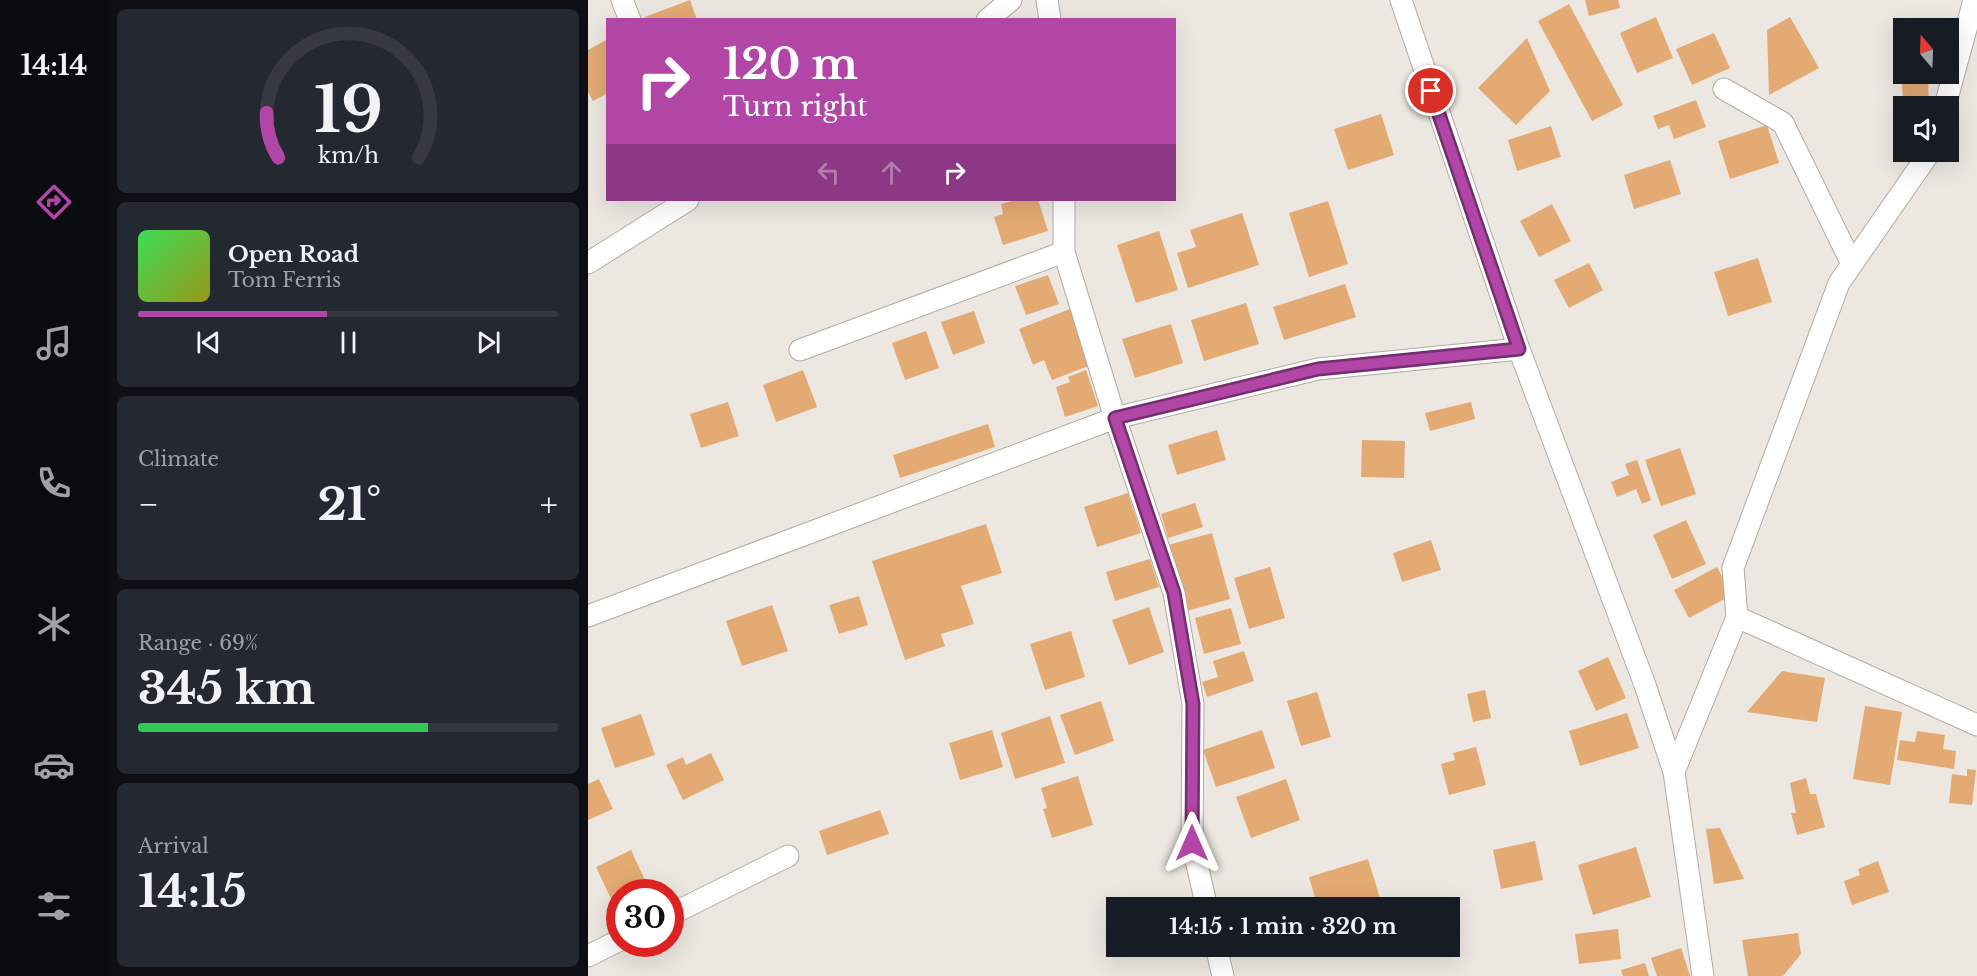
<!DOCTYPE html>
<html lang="en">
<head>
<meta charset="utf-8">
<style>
  :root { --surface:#171b24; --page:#242831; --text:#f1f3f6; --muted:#9ea1a6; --line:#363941; --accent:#b146a7 }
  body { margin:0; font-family:"Libre Baskerville",serif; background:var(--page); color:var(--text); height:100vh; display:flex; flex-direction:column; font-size:22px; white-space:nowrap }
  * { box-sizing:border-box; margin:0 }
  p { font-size:20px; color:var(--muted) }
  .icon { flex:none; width:33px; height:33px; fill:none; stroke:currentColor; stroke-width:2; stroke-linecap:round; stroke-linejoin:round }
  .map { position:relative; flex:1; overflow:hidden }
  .panel { display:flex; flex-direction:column; gap:9px; padding:9px; background:#0d0f14; width:480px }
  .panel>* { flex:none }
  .guide { position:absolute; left:18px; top:18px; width:570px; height:183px; border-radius:0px; box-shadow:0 6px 24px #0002; background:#b146a7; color:#fff; overflow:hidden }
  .needle { width:39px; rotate:341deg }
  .controls { position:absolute; left:1305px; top:18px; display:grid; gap:12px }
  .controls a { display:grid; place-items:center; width:66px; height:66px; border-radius:0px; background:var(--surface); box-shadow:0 6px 24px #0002; font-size:30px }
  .speed { position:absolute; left:18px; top:879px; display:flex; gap:12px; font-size:30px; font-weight:700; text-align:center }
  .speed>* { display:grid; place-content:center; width:78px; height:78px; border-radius:50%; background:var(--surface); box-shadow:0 6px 24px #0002; line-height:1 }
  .speed .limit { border:9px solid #d22; background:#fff; color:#111 }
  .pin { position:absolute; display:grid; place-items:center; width:51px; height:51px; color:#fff; margin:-26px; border:3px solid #fff; border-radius:50%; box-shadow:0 2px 6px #0007 }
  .me { position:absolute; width:66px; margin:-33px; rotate:0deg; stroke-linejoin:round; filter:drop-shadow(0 0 4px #0008) }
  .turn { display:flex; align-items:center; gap:21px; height:126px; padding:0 18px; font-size:27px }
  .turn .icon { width:78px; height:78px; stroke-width:2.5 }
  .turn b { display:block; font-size:42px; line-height:51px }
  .lanes { display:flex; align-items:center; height:57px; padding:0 18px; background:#0003; justify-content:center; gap:30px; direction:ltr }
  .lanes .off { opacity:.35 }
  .big { font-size:45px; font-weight:800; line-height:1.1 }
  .panel .card { flex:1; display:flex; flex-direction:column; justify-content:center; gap:9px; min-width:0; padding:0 21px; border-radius:9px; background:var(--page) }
  .panel .dial { align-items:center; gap:0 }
  .dial svg { height:156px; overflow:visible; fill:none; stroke:var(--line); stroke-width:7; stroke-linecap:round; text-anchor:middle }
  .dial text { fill:var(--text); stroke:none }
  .song { display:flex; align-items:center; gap:18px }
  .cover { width:72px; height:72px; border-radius:9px; background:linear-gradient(135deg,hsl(130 70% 55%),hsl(60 70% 35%)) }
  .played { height:6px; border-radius:3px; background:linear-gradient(90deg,var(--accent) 45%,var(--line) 45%) }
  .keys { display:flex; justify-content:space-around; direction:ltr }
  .heat { display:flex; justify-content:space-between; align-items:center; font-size:33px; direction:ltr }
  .charge { height:9px; border-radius:4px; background:linear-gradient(90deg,#34c759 69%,var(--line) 0) }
  .trip { position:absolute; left:518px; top:897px; width:354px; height:60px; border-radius:0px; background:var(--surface); box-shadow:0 6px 24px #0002; font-weight:800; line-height:60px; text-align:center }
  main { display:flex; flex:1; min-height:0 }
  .dock { display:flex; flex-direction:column; width:108px; justify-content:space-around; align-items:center; background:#090b0e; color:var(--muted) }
  .dock .icon { width:42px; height:42px }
  .dock .current { color:var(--accent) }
  .dock b { font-size:27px; color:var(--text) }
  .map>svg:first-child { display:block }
  .building { fill:#e3aa74 }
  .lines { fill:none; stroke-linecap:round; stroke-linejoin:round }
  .street-casing { stroke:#b0aba4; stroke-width:23 }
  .street { stroke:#fff; stroke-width:21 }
  .route-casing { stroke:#732e6d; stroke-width:15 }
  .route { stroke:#b146a7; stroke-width:10 }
</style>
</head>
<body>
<main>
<nav class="dock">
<b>14:14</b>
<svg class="icon current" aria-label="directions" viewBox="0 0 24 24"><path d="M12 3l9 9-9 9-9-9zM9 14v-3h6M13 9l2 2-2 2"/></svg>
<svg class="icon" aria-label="music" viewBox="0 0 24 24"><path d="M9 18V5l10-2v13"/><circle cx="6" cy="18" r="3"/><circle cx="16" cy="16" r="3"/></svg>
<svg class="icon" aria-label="phone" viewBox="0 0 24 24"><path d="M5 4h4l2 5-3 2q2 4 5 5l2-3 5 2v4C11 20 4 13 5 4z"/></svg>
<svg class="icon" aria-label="climate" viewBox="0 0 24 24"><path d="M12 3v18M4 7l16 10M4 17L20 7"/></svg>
<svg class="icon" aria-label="car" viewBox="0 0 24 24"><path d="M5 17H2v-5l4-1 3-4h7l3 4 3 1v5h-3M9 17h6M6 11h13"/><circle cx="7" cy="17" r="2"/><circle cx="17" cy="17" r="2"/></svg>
<svg class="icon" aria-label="filters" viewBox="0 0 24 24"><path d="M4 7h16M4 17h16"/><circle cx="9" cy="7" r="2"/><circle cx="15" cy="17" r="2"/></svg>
</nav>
<section class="panel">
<div class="card dial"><svg viewBox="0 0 100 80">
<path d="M14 69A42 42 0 1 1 86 69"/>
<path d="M14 69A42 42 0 0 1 8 46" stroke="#b146a7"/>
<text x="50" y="56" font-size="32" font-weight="700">19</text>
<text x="50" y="72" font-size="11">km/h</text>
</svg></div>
<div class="card">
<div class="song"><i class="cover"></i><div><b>Open Road</b><p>Tom Ferris</p></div></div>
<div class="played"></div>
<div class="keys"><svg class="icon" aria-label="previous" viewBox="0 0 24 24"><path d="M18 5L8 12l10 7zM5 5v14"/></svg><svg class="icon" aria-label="pause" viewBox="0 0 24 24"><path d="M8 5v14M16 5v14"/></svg><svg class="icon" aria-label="next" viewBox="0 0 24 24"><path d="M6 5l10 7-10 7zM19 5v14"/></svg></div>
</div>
<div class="card"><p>Climate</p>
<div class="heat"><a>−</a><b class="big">21°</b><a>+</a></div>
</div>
<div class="card"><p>Range · 69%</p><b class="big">345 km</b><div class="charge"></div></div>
<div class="card"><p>Arrival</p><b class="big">14:15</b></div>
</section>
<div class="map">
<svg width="1389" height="976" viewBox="0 0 1389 976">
  <rect width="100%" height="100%" fill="#ece7e0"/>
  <!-- building -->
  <path class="building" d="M102,0L109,20H58L57,17Z
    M997,0H1030L1032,8L1001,16Z
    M981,4L1035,105L1004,121L950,21Z
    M1068,17L1085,58L1049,73L1032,33Z
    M1202,17L1231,68L1181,95L1179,30Z
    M1126,33L1142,68L1104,85L1088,49Z
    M939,38L962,91L928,125L890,88Z
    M20,39V93L5,101L0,92V50Z
    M1340,79L1341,106H1315L1314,80Z
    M1108,100L1118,127L1086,139L1081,125L1070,129L1065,116Z
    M793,114L806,155L760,170L746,129Z
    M1179,125L1191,163L1142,179L1130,141Z
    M963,126L973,157L929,171L920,140Z
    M1082,160L1093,194L1046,209L1036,175Z
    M429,200H450L460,231L415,245L406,217L415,214L413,204Z
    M740,201L760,264L721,277L701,213Z
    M964,204L983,241L951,257L932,221Z
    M654,213L671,265L600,288L589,253L608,247L602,230Z
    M571,231L590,290L548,303L529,245Z
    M1170,258L1184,302L1140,316L1126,272Z
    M1001,263L1015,290L981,308L966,280Z
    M460,275L471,304L438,315L427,286Z
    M757,284L768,317L696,340L685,307Z
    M658,303L671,344L616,361L603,320Z
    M482,309L503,365L464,380L456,360L445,365L431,329Z
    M386,311L397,343L365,355L353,322Z
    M583,324L595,363L547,378L534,339Z
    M338,331L351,368L317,380L304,343Z
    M215,370L229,407L188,422L175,385Z
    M498,370L510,406L477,417L468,387L482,382L480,377Z
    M140,402L151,436L113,448L102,414Z
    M883,402L887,419L842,431L837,413Z
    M400,424L407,447L312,478L305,455Z
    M629,430L638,460L589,475L580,445Z
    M774,440L817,441L816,478L773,477Z
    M1092,448L1108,494L1073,506L1057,460Z
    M1049,460L1063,500L1054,504L1048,489L1029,497L1023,482L1041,475L1037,464Z
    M540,493L553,533L509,547L496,507Z
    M607,503L615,527L580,538L573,514Z
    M1098,520L1118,564L1084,579L1065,535Z
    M398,524L414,573L373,586L386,624L353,634L357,646L317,660L284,561Z
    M624,533L642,599L599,611L580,545Z
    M843,540L853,570L814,582L805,553Z
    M562,559L571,587L527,601L518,572Z
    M682,567L697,618L661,629L646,578Z
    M1129,567L1144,595L1101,618L1086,590Z
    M271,596L280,625L251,634L241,605Z
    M184,605L200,651L154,666L138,621Z
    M561,607L576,652L541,665L524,620Z
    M643,608L653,644L616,654L607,618Z
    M483,631L497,677L457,690L442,644Z
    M656,651L666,681L619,697L614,682L630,677L625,661Z
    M1020,657L1038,698L1008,711L990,671Z
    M1194,671L1237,678L1229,722L1159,712Z
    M897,690L903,718L885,722L879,694Z
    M729,692L743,737L713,746L699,701Z
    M513,701L526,741L487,755L472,715Z
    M1277,706L1314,712L1302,785L1265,779Z
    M1039,713L1051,748L992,766L981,731Z
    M53,714L67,755L27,768L13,728Z
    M462,716L477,763L427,779L413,733Z
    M404,730L415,767L372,780L361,743Z
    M674,730L687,768L628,787L615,750Z
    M1329,731L1357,735L1355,749L1368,751L1366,769L1309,760L1312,740L1327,742Z
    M888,747L898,785L861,795L853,764L867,760L865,753Z
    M123,753L136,780L95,800L78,765L95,757L98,765Z
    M1379,769L1388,770L1384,805L1361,803L1364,774L1379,776Z
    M490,776L505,825L464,838L455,809L459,808L453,788Z
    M1218,778L1222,794H1228L1237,827L1209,835L1203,813H1208L1202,783Z
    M11,779L25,809L0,820V784Z
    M698,779L712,820L663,838L648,797Z
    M292,810L301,834L239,855L231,831Z
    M1132,828L1156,879L1126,884L1118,829Z
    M947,841L955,880L913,889L905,850Z
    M1048,847L1063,897L1005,915L990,865Z
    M43,850L61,889L54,892H32V903L26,905L8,867Z
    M780,859L795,908H730L721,877Z
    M1290,861L1301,892L1264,905L1256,881L1272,875L1270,869Z
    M1030,929L1033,959L991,964L987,934Z
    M1210,933L1213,954L1195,976H1160L1154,940Z
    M1093,948L1102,976H1069L1063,958Z
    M1057,963L1061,976H1035L1033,970Z"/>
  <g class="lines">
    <!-- street casing -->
    <g class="street-casing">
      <path id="street" d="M34,0L42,20
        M459,0L462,20
        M813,0L931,349L1057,685L1086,772L1115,976
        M399,20L423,0
        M1136,89L1195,123L1264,264
        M1357,106L1386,0
        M476,200V252L527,418L586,593L605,704L604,843L619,908
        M0,263L100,200
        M212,350L476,252
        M0,616L527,418L730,369L931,349
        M1149,617L1389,725
        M1086,772L1149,617L1145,568L1251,283L1342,152
        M82,915L200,856
        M628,946L635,976
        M0,956L32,940"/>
    </g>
    <!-- street -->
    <use href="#street" class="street"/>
  </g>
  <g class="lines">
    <!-- route casing -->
    <g class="route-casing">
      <path id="route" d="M604,843L605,704L586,593L527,418L730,369L931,349L843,91"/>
    </g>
    <!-- route -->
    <use href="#route" class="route"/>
  </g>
</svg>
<div class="controls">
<a><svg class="needle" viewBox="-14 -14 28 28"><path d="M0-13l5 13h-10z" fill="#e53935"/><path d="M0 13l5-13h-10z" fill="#9ea1a6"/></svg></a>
<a><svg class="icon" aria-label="sound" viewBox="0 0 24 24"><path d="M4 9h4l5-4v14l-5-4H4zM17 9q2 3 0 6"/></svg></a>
</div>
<div class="speed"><div class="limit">30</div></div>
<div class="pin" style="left:843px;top:91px;background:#d93025"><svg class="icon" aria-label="arrive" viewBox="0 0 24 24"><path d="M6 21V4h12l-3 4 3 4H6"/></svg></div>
<svg class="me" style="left:604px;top:843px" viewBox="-20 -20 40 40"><path d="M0-17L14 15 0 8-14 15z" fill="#b146a7" stroke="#fff" stroke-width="4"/></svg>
<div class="trip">14:15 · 1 min · 320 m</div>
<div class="guide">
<div class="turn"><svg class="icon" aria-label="right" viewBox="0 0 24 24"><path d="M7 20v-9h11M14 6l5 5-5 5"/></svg><div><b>120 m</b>Turn right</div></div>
<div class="lanes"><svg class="icon off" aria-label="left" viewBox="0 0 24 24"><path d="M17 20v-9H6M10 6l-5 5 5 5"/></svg><svg class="icon off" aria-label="ahead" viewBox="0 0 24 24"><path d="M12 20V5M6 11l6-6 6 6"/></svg><svg class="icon" aria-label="right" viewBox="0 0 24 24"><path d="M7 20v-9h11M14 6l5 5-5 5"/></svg></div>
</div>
</div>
</main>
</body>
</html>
